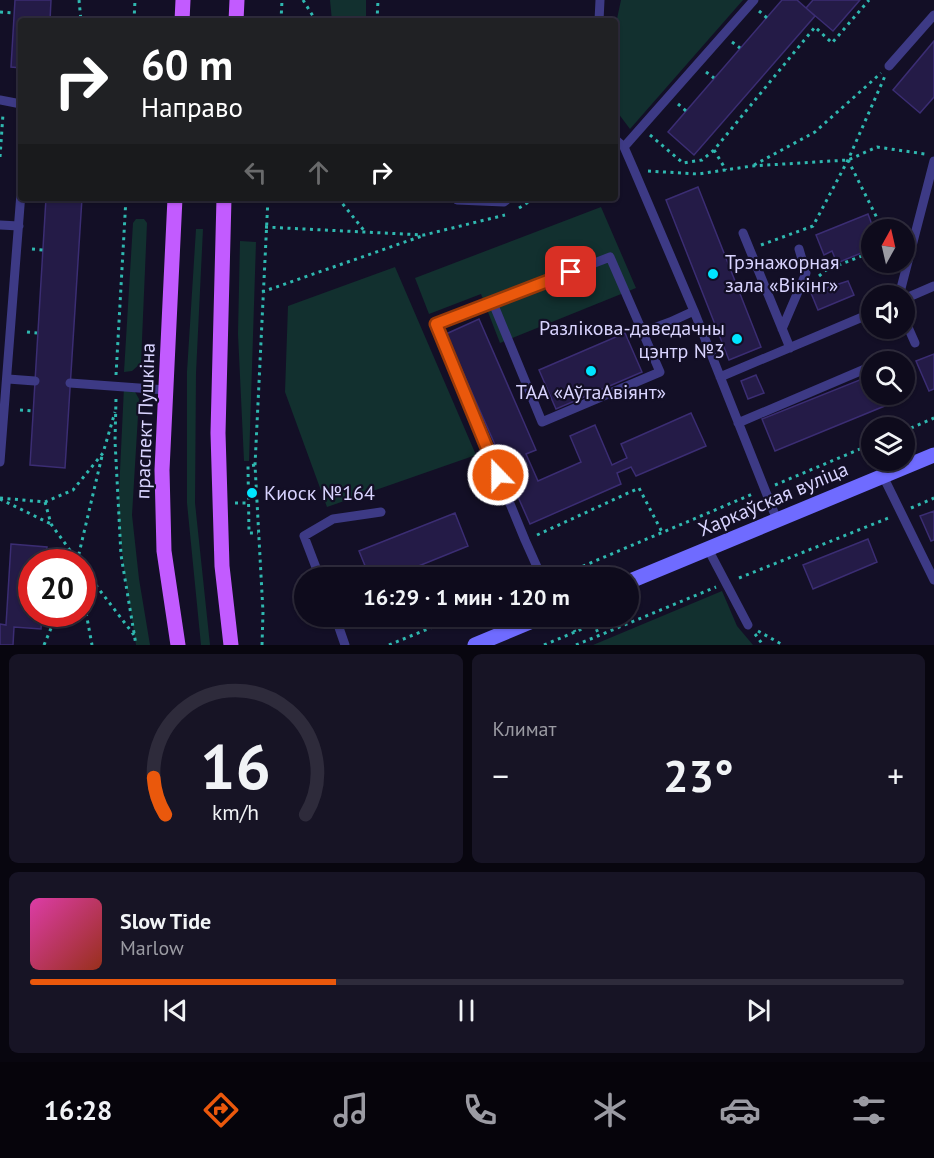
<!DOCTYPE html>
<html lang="ru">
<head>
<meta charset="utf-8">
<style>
  :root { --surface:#0e0b1c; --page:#171425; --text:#f1f3f6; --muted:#9b9ba3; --line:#2e2b3b; --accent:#ea580c }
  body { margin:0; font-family:"PT Sans",sans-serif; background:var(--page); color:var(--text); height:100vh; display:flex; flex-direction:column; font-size:22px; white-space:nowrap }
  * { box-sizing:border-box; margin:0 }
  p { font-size:20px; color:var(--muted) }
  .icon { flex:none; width:33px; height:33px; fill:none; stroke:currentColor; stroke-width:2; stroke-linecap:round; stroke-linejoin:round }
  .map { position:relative; height:645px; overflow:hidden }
  .sheet { display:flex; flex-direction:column; gap:9px; padding:9px; background:#08060f; flex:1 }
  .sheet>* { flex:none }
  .hud { position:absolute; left:18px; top:18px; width:600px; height:183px; border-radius:6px; box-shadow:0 2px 4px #0004,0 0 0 2px var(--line); background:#202124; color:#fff; overflow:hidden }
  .needle { width:39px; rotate:8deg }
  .fabs { position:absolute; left:861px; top:219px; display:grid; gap:12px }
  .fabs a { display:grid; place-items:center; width:54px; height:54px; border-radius:50%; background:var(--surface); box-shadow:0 2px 4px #0004,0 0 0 2px var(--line); font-size:30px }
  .speed { position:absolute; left:18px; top:549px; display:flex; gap:12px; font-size:30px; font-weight:700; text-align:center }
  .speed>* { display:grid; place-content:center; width:78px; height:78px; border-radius:50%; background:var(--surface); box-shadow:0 2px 4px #0004,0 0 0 2px var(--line); line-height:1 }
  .speed .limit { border:9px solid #d22; background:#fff; color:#111 }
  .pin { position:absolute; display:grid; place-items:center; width:51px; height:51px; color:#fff; margin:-26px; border-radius:12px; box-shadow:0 3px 9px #0006 }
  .me { position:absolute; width:66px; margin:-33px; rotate:338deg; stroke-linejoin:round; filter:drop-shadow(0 0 4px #0008) }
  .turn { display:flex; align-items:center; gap:21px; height:126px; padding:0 24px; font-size:27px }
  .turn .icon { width:78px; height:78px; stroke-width:2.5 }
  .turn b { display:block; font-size:42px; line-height:51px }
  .lanes { display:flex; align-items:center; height:57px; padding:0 24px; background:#0003; justify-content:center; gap:30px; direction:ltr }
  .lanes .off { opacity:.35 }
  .big { font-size:45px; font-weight:700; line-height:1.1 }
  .sheet .widget { flex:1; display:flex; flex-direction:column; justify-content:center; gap:9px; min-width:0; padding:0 21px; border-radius:9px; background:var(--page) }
  .sheet .dial { align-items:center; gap:0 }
  .dial svg { height:156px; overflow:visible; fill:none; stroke:var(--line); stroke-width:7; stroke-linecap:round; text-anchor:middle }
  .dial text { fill:var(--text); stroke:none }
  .song { display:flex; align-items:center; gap:18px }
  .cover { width:72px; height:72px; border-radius:9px; background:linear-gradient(135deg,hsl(320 70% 55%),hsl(10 70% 35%)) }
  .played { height:6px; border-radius:3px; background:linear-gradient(90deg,var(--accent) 35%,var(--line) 35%) }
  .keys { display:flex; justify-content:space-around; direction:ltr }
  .heat { display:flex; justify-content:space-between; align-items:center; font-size:33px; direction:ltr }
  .sheet .tiles { flex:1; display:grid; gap:9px; grid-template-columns:1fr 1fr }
  .widget:last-child { grid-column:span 2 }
  .trip { position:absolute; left:294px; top:567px; width:345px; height:60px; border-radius:30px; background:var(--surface); box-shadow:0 2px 4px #0004,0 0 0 2px var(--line); font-weight:700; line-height:60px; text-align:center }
  .tabs { display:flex; height:96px; justify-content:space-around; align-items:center; background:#06040b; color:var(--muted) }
  .tabs .icon { width:42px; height:42px }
  .tabs .on { color:var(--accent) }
  .tabs b { font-size:27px; color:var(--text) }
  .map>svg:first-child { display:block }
  .green { fill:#12302f }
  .building { fill:#241b47; stroke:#3b2d73; stroke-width:1.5 }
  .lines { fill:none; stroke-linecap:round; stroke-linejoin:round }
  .path { stroke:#2fb8b0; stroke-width:3; stroke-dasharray:3 4.5; stroke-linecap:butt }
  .lane { stroke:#3d3a85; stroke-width:9 }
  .secondary { stroke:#6f6bff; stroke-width:15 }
  .primary { stroke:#c25bff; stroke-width:15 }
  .route-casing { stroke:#983908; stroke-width:15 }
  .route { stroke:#ea580c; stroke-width:10 }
  .poi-dot { fill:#00e5ff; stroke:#130f26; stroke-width:2 }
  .labels { text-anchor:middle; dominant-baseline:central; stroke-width:4.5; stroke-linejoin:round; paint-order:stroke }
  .poi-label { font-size:20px; fill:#d9d4ff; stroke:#130f26; text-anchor:start }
  .street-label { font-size:20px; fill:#d9d4ff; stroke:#130f26 }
</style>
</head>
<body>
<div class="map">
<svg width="934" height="645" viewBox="0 0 934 645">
  <rect width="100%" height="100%" fill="#130f26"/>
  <!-- green -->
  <path class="green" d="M330,0H366V21H332Z
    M621,0H743L630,129L615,109V28Z
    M601,207L636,288L500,343L481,294L429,314L415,278Z
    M136,219H144L147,223L141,363L132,371L124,372L133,223Z
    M196,229H203L196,373L195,503L210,645H201L187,503V372Z
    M240,241L256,242L249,461H244L238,334Z
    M395,267L476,455L327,507L285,392L288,306Z
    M124,387L134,390L139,399L132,515L139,579L150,645H136L124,571L118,513Z
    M722,591L737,626L753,645H593Z"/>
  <!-- building -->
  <path class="building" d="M15,0H51L50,21H21V68L11,67Z
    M782,0H797L815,16L694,155L668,132Z
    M813,0H860L833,31L806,8Z
    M934,41V97L920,113L893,90Z
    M698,187L761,347L729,360L666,200Z
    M46,198H82L65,468L30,465Z
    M868,214L874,230H872V251L871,249L837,263L832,251L824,255L816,235Z
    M848,281L854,295L818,310L811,293Z
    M479,319L536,450L526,454L538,481L581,462L570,436L595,425L612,465L627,458L621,444L691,413L706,446L636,476L631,467L617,473L621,484L530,524L446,334Z
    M625,333L642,372L556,409L539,370Z
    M934,354V389L929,391L916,361Z
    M756,375L764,393L748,399L741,381Z
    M872,375V394H888L892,403L775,451L762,419Z
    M934,511V540L931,541L920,516Z
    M455,513L468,546L389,578H370L359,551Z
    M868,539L877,562L813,589L803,565Z
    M11,544L47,547L46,562H32V614H42L41,629L14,627L13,645H0V624L6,625Z"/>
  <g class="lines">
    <!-- path -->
    <path class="path" d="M79,0L81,21
      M303,0L316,21
      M759,11L767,18
      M0,12L14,13
      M134,21L135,0
      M281,21L282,0
      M377,21L378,0
      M732,42L740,48
      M706,72L714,78
      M678,104L686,111
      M650,135L683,163L702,160L714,150L815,27L832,43L869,0
      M714,150L726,170
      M0,157L3,114
      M848,160L883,230
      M754,165L815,132L881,73
      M648,171L698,174L752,166L848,160L877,147L925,154
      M338,198L366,233
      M519,208L535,198
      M265,227L424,235L505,215
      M761,245L813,226L848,160L885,76
      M32,249L43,250
      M819,276L826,270L872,252
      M262,292L422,236
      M27,332L37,333
      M116,375L126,198
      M116,399L115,441L121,555L136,645
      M20,410L33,411
      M904,431L934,418
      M255,465L248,466L249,533H258
      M775,485L872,444
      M0,498L45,502L73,490L103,453L115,412
      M0,499L51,524
      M45,502L51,524L77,560
      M235,503H248
      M911,508L934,498
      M537,535L639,488L662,532
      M77,562L102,456
      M82,567L134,635
      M555,578L755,493
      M739,578L891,517
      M82,591L92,645
      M569,616L575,632
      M758,631L783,645
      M755,634L763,645
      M44,645L57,614
      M262,645L263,612L255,465L268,198
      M389,645L459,616
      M544,645L594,624L599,635
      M576,645L716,587"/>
    <!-- lane -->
    <path class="lane" d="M599,21L600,0
      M889,66L934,15
      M0,100L21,104
      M615,139L624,147L634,170L694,311L777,520
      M624,147L754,0
      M456,198L457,200L504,202L509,198
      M0,225L19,226
      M743,233L790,348
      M899,296L934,161
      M904,299L934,286
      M493,303L542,422L660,372L610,257L436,324L525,540L542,578
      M904,318L915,343
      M782,329L806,273L799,249
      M643,332L670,322L694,311
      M720,377L872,313
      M8,379L35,381
      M70,383L166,390
      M738,423L872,366
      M0,462L21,193
      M883,476L934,580
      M708,549L748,625
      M320,578L304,536L333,519L381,512
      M335,616L345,645"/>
    <!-- secondary -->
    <path class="secondary" d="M628,582L934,455
      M475,645L544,616"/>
    <!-- primary -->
    <path class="primary" d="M182,21L183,0
      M236,21L237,0
      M175,198L162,470L164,551L178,645
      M224,198L218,433L222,566L231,645"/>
  </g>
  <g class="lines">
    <!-- route casing -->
    <g class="route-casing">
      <path id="route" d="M498,475L436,324L571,272"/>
    </g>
    <!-- route -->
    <use href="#route" class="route"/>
  </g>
  <!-- markers -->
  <g class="poi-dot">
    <circle cx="713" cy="274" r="6"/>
    <circle cx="737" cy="339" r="6"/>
    <circle cx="591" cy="371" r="6"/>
    <circle cx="252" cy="493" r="6"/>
  </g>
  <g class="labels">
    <!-- poi labels -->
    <g class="poi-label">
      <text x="725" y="262">Трэнажорная<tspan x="725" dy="23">зала «Вікінг»</tspan></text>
      <text x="725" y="328" text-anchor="end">Разлікова-даведачны<tspan x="725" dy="23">цэнтр №3</tspan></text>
      <text x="591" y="392" text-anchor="middle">ТАА «АўтаАвіянт»</text>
      <text x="264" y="493">Киоск №164</text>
    </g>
    <!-- street labels -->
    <g class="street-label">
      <text transform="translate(145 421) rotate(-88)">праспект Пушкіна</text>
      <text transform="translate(773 499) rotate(-23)">Харкаўская вуліца</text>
    </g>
  </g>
</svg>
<div class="fabs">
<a><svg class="needle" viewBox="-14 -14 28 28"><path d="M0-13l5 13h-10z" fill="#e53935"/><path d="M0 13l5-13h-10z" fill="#9b9ba3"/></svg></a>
<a><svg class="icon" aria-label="sound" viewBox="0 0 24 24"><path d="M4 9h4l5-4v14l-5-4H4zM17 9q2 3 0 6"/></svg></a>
<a><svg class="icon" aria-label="search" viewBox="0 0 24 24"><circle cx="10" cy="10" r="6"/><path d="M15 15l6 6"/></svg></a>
<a><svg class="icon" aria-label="layers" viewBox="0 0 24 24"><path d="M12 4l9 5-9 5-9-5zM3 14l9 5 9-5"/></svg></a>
</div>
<div class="speed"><div class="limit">20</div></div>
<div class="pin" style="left:571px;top:272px;background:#d93025"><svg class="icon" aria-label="arrive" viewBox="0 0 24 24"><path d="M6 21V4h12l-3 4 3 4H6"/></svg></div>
<svg class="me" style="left:498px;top:475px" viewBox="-20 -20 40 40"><circle r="17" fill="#ea580c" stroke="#fff" stroke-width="3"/><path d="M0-11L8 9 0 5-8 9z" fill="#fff"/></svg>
<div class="trip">16:29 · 1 мин · 120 m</div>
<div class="hud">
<div class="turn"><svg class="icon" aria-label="right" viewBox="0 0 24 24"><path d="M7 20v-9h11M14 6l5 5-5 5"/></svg><div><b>60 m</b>Направо</div></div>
<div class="lanes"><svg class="icon off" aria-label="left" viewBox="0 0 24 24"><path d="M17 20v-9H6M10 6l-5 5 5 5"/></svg><svg class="icon off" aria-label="ahead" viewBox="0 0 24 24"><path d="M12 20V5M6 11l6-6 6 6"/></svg><svg class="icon" aria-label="right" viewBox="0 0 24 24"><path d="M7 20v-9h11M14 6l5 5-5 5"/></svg></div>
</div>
</div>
<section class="sheet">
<div class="tiles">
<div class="widget dial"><svg viewBox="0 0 100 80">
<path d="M14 69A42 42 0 1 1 86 69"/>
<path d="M14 69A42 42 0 0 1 8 50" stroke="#ea580c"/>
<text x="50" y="56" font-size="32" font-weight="700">16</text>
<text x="50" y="72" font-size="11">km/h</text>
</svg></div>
<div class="widget"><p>Климат</p>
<div class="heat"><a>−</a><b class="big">23°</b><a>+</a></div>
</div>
<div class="widget">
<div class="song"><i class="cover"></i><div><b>Slow Tide</b><p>Marlow</p></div></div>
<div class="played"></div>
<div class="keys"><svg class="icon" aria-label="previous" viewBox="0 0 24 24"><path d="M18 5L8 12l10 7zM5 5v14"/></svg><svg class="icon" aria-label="pause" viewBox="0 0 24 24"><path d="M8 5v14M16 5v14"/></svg><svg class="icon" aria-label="next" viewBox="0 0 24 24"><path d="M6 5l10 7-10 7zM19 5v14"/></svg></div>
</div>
</div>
</section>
<nav class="tabs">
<b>16:28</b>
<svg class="icon on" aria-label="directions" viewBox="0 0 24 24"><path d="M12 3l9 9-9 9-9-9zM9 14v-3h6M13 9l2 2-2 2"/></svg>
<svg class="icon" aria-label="music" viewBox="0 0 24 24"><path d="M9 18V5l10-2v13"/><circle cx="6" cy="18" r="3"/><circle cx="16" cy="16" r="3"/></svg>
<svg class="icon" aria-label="phone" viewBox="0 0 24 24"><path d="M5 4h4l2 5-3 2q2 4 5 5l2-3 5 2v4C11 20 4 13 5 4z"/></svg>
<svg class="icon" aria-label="climate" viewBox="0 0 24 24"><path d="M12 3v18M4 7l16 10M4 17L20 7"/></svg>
<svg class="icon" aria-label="car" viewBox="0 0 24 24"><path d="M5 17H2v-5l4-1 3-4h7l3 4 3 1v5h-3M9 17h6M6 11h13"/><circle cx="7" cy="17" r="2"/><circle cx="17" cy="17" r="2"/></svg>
<svg class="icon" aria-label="filters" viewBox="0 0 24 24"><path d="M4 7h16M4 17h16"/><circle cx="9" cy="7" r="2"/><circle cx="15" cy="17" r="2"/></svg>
</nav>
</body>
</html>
